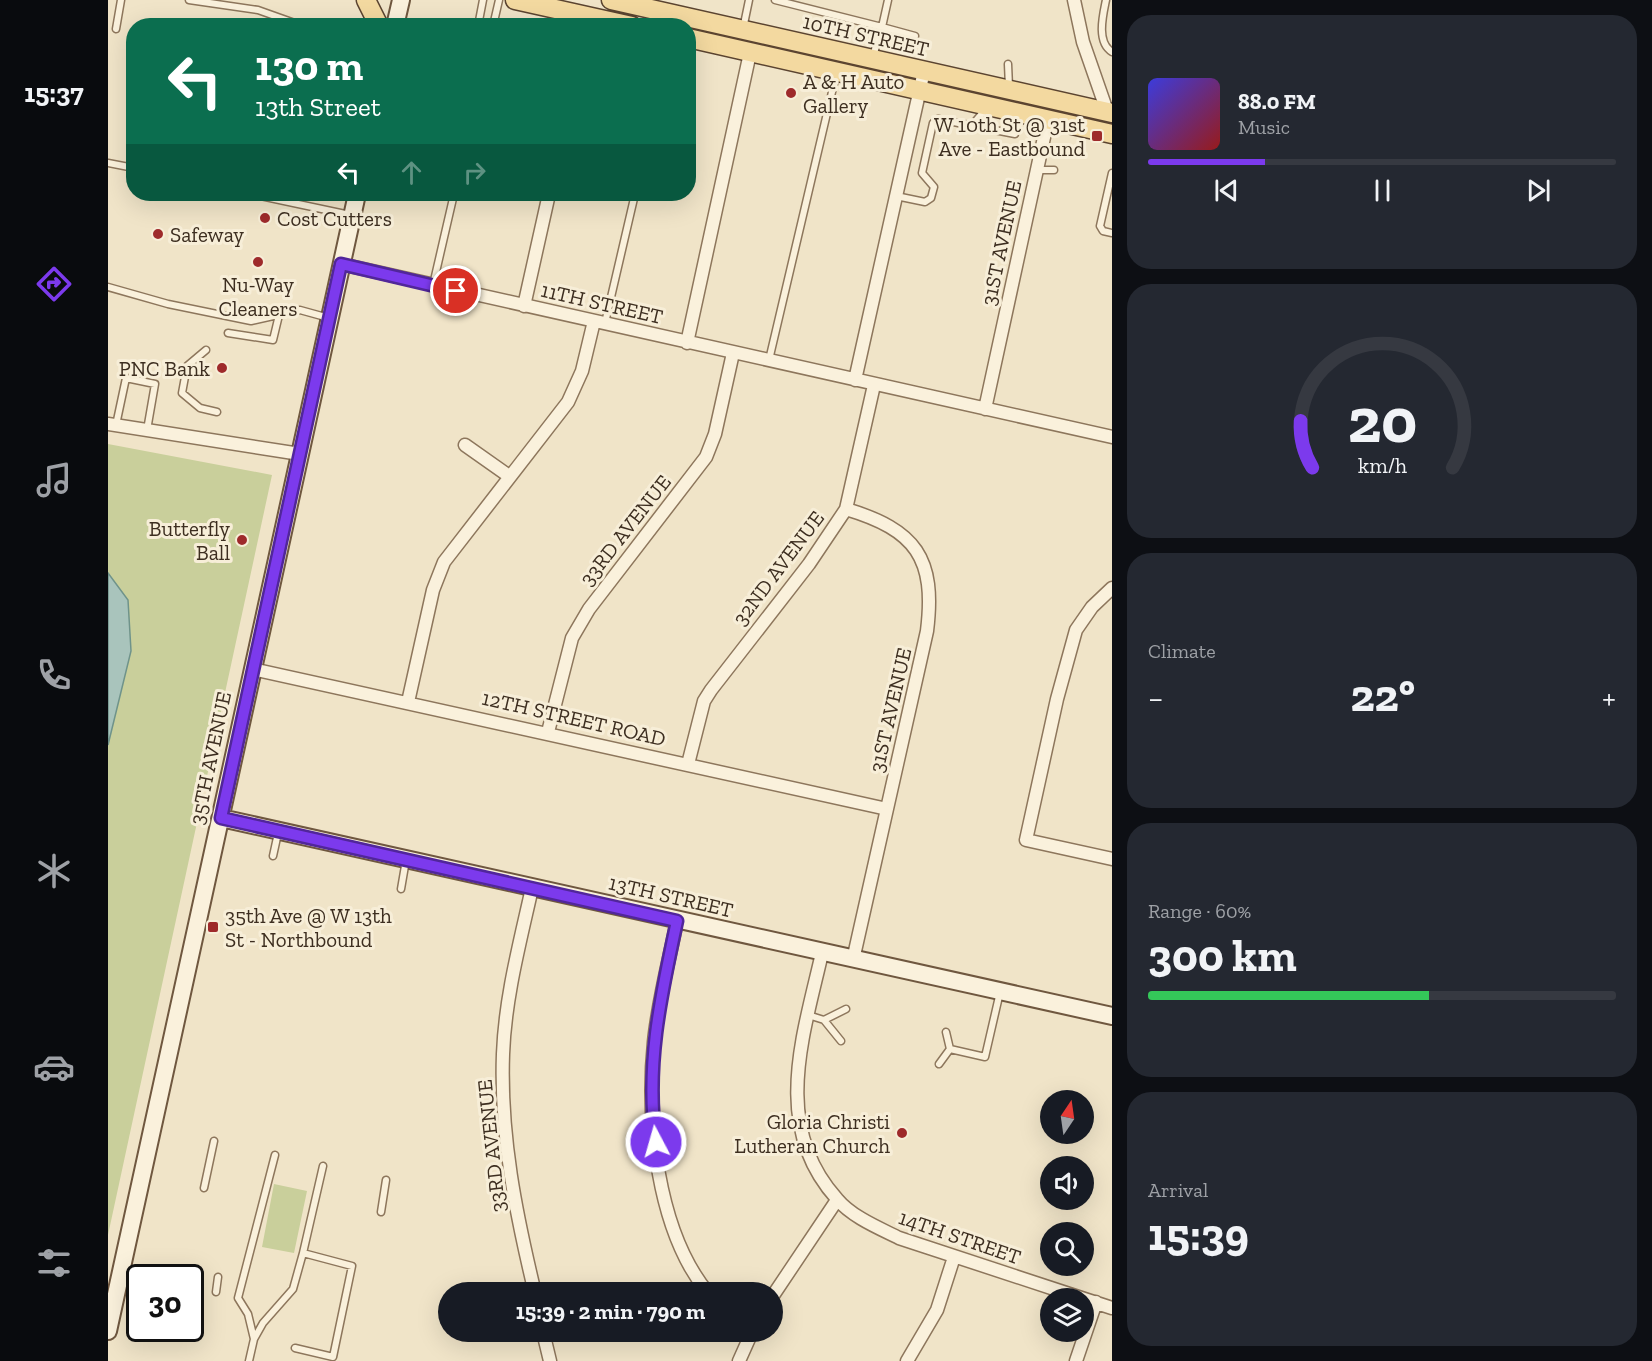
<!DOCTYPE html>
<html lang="en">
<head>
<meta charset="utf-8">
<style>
  :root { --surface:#171b24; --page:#242831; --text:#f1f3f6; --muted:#9ea1a6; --line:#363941; --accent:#7c3aed }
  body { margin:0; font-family:"Zilla Slab",serif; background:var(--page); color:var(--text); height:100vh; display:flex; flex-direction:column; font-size:22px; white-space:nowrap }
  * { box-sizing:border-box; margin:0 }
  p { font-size:20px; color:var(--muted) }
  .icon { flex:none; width:33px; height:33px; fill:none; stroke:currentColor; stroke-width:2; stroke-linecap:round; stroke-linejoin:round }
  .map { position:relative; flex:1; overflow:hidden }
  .panel { display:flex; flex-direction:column; gap:15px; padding:15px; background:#0d0f14; width:540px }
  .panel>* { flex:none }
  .guide { position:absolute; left:18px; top:18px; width:570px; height:183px; border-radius:24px; box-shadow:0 6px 24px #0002; background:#0b6e4f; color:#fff; overflow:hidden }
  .needle { width:39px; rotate:13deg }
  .controls { position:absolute; left:932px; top:1090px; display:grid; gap:12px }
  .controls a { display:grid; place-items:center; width:54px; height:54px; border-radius:50%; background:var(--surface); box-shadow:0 6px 24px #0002; font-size:30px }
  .speed { position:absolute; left:18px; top:1264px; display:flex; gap:12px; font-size:30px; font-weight:700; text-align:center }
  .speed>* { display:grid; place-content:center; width:78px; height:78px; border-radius:50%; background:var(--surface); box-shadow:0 6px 24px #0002; line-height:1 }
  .speed .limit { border:3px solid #111; border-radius:9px; background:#fff; color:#111 }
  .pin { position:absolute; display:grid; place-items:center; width:51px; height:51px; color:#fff; margin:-26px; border:3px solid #fff; border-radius:50%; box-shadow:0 2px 6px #0007 }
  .me { position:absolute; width:66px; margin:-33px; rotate:354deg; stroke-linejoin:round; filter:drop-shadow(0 0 4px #0008) }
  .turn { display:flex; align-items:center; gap:21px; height:126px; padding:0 30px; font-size:27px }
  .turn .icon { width:78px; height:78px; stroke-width:2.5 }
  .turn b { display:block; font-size:42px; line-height:51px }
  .lanes { display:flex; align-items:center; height:57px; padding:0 30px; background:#0003; justify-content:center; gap:30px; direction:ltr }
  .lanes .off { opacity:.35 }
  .big { font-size:45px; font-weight:700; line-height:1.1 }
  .panel .card { flex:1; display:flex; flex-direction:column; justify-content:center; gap:9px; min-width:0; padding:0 21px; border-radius:24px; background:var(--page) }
  .panel .dial { align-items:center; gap:0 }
  .dial svg { height:156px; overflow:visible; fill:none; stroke:var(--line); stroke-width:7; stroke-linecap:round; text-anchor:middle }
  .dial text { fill:var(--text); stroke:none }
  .song { display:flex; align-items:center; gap:18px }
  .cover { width:72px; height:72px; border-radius:9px; background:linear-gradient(135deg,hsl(240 70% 55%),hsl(0 70% 35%)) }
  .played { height:6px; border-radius:3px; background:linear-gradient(90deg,var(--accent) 25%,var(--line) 25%) }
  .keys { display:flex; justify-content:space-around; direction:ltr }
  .heat { display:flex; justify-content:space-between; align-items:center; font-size:33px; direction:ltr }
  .charge { height:9px; border-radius:4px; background:linear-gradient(90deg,#34c759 60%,var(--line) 0) }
  .trip { position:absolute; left:330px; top:1282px; width:345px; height:60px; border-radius:30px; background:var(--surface); box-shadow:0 6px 24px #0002; font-weight:700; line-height:60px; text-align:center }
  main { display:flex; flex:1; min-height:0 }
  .dock { display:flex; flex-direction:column; width:108px; justify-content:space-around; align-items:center; background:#090b0e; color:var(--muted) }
  .dock .icon { width:42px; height:42px }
  .dock .on { color:var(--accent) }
  .dock b { font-size:27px; color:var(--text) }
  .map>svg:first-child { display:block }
  .green { fill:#c9cf9b }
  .water { fill:#a9c4bc; stroke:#6f938a; stroke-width:1.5 }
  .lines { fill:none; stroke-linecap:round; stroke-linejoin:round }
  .lane-casing { stroke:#8d765c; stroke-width:9 }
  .street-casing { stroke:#8d765c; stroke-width:15 }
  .secondary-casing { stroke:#6f573f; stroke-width:20 }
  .primary-casing { stroke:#5b4430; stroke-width:21 }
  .lane { stroke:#faf1dc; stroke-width:6 }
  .street { stroke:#faf1dc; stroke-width:12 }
  .secondary { stroke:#faf1dc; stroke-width:16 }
  .primary { stroke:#f3d9a0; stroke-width:18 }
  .route-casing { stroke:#51269a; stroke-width:15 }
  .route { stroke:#7c3aed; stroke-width:10 }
  .poi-dot { fill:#9e2a2b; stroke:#f7eed8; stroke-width:2 }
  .labels { text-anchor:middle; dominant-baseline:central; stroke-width:6; stroke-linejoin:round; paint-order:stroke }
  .street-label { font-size:21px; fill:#3d2e20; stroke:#f7eed8 }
  .poi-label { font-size:21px; fill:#3d2e20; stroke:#f7eed8; text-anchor:start }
</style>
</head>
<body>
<main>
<nav class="dock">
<b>15:37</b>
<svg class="icon on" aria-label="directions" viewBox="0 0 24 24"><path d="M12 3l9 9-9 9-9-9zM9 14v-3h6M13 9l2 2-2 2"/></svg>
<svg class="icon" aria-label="music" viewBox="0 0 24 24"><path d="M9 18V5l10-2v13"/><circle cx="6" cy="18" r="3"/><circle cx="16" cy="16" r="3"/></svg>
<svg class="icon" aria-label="phone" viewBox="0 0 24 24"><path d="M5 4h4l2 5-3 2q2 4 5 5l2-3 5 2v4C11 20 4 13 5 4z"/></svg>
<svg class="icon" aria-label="climate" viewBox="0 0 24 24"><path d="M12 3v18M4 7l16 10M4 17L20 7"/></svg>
<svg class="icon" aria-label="car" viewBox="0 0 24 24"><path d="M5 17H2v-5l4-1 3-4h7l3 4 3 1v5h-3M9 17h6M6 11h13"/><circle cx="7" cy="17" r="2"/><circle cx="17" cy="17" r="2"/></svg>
<svg class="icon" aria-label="filters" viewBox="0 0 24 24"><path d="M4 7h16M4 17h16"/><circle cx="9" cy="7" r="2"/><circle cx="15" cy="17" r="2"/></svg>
</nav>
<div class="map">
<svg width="1004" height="1361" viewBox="0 0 1004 1361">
  <rect width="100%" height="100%" fill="#f0e4c8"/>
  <!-- green -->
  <path class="green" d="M0,444L164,475L0,1235V745L23,651L20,600L0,573Z
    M166,1184L199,1191L186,1253L154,1247Z"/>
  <!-- water -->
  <path class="water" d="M0,573L20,600L23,651L0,745Z"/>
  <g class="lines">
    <!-- lane casing -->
    <g class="lane-casing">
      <path id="lane" d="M81,0L150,10L195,26
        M667,0L774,27L780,0
        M998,0C995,15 988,42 1004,52
        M370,26L375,0
        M385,26L391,0
        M8,29L13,0
        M635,29L641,0
        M765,56L774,27L807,36
        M900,64L901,87
        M865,124L878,109
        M0,163L26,168
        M929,170H946
        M1004,173L992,226L995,231L1004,233
        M143,194L242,215
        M788,196L817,202L823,198L826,187L814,173L825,123L830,119L907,134
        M325,285L346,194
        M0,287L60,304L143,321L192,310L221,318
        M497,323L527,194
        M120,333L165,340L171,315
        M98,350L79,366L74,393L92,408L109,412
        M661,360L728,75
        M8,425L18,378L47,384L39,430
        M165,856L170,833
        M293,889L298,860
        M700,1015L716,1020L733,1041
        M716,1020L738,1009
        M838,1032L842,1049L877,1057L892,992
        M831,1064L842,1049
        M96,1188L106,1141
        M273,1212L278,1180
        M108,1292L110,1277
        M146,1339L140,1314L130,1298L167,1155
        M187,1348L225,1357L244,1266L195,1253L215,1166
        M141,1361L146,1339L155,1323L185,1289L195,1253"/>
    </g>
    <!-- street casing -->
    <g class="street-casing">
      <path id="street" d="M966,0L975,42L999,111
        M233,264L1004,437
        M416,306L441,194
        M579,343L642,53
        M747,380L816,71
        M877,409L940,119
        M0,424L192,454
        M357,445L401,476
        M738,509C808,530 828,558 819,631L745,960
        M1004,588L984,607L968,630L949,699L918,840L1004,859
        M144,669L779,809
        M300,702L325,590L336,562L460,402L474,371L486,321
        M440,732L464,638L481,609L598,457L607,434L625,353
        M580,764L596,701L603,690L701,564L738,509L766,385
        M424,888C412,942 397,998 395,1054C392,1136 408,1214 427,1293
        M569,921C561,961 550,1001 546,1042C538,1120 549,1231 600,1293
        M714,953C695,1037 663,1126 729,1199C744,1217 771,1228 791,1238L1004,1308
        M664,1297L729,1200
        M435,1332L442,1361
        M631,1361L644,1332
        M799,1361L829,1310L846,1257
        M968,1361L988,1302"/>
    </g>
    <!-- secondary casing -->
    <g class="secondary-casing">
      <path id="secondary" d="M287,26L293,0
        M113,818L1004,1016
        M0,1331L249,194"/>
    </g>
    <!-- primary casing -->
    <g class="primary-casing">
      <path id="primary" d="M258,0L271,26
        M407,0L524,26
        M503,0L1004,113
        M580,38L1004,134"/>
    </g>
    <!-- lane -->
    <use href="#lane" class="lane"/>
    <!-- street -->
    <use href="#street" class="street"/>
    <!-- secondary -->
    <use href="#secondary" class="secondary"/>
    <!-- primary -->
    <use href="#primary" class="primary"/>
  </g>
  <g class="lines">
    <!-- route casing -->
    <g class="route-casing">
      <path id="route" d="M348,291L233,264L113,818L569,921C553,995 537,1066 548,1142"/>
    </g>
    <!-- route -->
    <use href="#route" class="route"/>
  </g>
  <!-- markers -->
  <g class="poi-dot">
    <circle cx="683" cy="93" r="6"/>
    <rect x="983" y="130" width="12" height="12" rx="3"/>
    <circle cx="157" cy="218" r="6"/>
    <circle cx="50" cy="234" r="6"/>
    <circle cx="150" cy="262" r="6"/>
    <circle cx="114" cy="368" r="6"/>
    <circle cx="134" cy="540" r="6"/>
    <rect x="99" y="921" width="12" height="12" rx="3"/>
    <circle cx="794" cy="1133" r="6"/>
  </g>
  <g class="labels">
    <!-- street labels -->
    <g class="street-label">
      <text transform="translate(758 35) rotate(13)">10TH STREET</text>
      <text transform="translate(893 243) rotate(-78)">31ST AVENUE</text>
      <text transform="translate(494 303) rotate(13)">11TH STREET</text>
      <text transform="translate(517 530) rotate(-52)">33RD AVENUE</text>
      <text transform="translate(670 568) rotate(-53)">32ND AVENUE</text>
      <text transform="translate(782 710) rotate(-77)">31ST AVENUE</text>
      <text transform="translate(466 718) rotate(13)">12TH STREET ROAD</text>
      <text transform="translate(102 758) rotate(-78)">35TH AVENUE</text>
      <text transform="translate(563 896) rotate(13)">13TH STREET</text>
      <text transform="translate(383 1146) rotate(-96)">33RD AVENUE</text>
      <text transform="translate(852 1237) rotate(19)">14TH STREET</text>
    </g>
    <!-- poi labels -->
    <g class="poi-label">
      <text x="695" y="81">A &amp; H Auto<tspan x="695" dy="24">Gallery</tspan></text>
      <text x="977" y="124" text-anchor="end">W 10th St @ 31st<tspan x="977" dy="24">Ave - Eastbound</tspan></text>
      <text x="169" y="218">Cost Cutters</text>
      <text x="62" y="234">Safeway</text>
      <text x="150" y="284" text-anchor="middle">Nu-Way<tspan x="150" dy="24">Cleaners</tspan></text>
      <text x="102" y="368" text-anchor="end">PNC Bank</text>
      <text x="122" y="528" text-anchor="end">Butterfly<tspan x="122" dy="24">Ball</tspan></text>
      <text x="117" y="915">35th Ave @ W 13th<tspan x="117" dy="24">St - Northbound</tspan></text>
      <text x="782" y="1121" text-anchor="end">Gloria Christi<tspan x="782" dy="24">Lutheran Church</tspan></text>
    </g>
  </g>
</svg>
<div class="controls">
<a><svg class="needle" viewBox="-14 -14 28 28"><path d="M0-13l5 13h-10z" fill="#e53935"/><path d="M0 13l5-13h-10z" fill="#9ea1a6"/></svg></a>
<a><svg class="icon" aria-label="sound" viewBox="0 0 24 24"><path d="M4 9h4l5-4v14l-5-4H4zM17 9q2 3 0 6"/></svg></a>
<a><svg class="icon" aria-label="search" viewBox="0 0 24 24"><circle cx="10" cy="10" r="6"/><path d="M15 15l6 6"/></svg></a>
<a><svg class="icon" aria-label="layers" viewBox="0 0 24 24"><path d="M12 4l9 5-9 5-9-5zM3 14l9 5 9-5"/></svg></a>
</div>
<div class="speed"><div class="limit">30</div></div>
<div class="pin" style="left:348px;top:291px;background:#d93025"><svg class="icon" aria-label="arrive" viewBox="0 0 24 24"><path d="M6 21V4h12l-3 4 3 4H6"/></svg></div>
<svg class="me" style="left:548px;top:1142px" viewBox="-20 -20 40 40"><circle r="17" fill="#7c3aed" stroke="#fff" stroke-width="3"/><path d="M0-11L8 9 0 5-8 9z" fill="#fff"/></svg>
<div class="trip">15:39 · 2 min · 790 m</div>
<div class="guide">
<div class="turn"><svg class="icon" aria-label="left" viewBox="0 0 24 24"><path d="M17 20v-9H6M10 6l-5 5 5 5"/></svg><div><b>130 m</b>13th Street</div></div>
<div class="lanes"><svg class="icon" aria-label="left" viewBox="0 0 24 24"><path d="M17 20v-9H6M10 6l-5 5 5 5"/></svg><svg class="icon off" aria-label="ahead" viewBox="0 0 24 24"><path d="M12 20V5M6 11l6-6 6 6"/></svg><svg class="icon off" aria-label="right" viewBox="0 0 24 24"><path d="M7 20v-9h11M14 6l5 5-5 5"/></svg></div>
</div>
</div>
<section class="panel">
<div class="card">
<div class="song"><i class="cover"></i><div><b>88.0 FM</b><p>Music</p></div></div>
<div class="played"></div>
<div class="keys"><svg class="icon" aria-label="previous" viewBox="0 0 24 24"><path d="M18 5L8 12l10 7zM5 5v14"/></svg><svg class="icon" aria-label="pause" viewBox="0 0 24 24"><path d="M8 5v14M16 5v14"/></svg><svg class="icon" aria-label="next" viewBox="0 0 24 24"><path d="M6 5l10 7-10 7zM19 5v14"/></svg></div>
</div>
<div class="card dial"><svg viewBox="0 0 100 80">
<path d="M14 69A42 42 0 1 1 86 69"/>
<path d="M14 69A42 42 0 0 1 8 45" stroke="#7c3aed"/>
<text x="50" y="56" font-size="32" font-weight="700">20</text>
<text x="50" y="72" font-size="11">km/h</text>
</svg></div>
<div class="card"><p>Climate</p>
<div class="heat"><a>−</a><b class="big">22°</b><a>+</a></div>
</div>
<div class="card"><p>Range · 60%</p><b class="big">300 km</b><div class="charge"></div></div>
<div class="card"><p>Arrival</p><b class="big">15:39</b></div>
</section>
</main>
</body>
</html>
